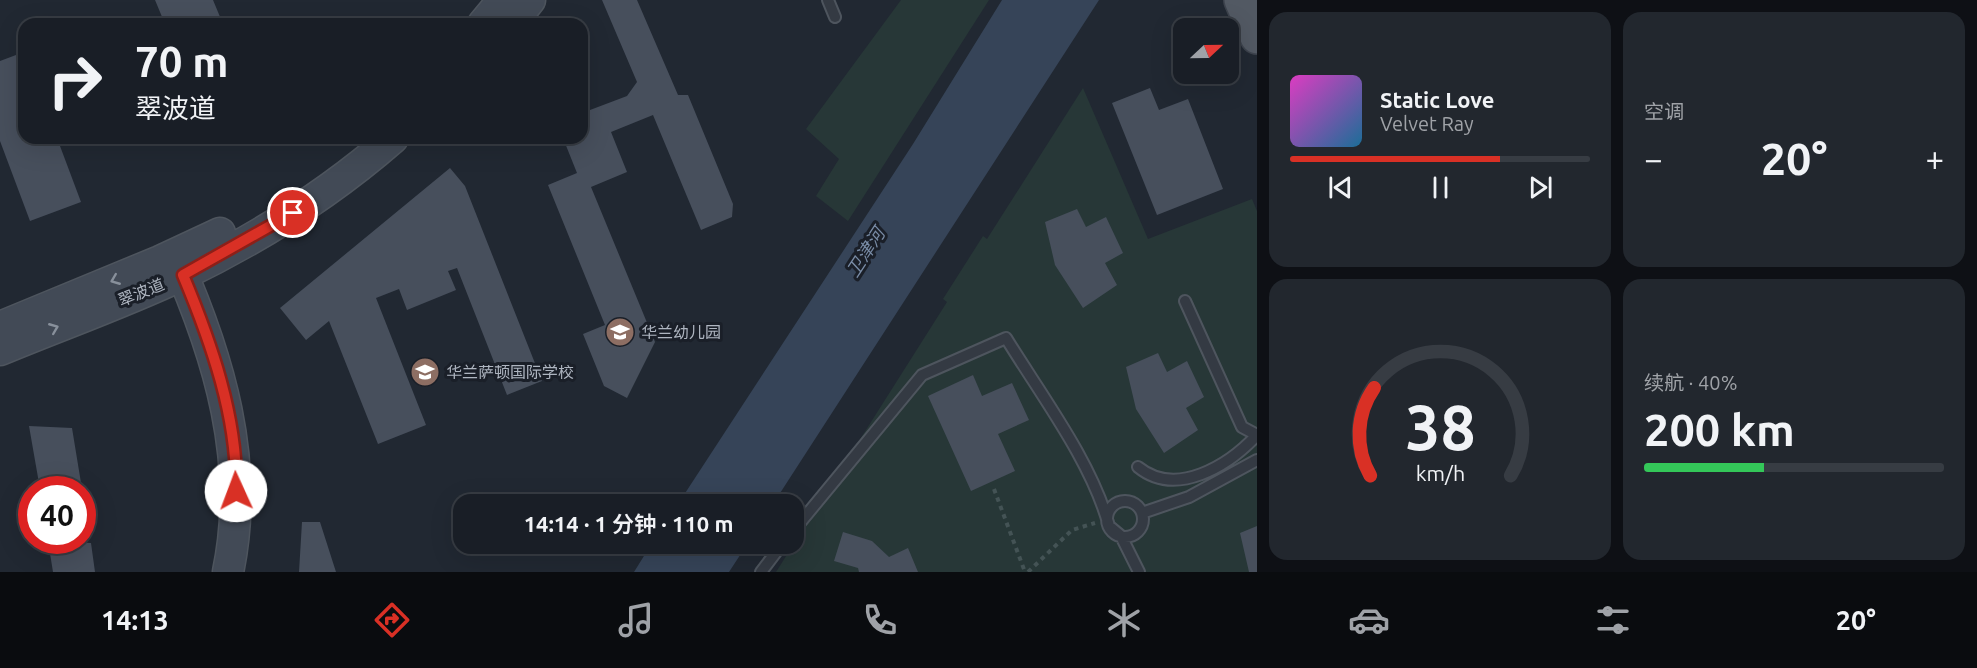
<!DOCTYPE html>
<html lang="zh">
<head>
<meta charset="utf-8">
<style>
  :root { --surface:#191e26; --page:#22272e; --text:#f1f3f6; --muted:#9fa2a7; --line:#373c43; --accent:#d93025 }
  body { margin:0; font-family:Ubuntu,"Noto Sans SC",sans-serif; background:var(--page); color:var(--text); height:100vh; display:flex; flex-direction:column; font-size:22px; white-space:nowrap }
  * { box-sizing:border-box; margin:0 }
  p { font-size:20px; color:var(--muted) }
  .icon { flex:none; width:33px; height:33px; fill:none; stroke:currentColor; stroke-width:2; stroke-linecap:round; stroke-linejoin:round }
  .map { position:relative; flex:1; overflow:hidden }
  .sheet { display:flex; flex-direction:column; gap:12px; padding:12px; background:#0e1015; width:720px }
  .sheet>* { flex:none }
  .banner { position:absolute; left:18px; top:18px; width:570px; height:126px; border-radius:18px; box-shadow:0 6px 24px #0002,0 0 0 2px var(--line); background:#191e26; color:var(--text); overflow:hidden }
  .needle { width:39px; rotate:68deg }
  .tools { position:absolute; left:1173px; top:18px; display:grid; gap:12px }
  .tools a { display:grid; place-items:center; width:66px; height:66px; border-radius:12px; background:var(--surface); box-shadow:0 6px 24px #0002,0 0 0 2px var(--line); font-size:30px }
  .speed { position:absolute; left:18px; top:476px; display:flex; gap:12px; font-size:30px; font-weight:700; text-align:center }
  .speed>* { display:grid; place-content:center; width:78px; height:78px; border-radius:50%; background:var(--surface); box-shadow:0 6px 24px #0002,0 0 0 2px var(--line); line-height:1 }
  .speed .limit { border:9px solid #d22; background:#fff; color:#111 }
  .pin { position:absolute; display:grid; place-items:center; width:51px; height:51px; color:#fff; margin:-26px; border:3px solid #fff; border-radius:50%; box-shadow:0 2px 6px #0007 }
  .me { position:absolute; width:66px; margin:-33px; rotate:358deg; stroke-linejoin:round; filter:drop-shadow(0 0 4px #0008) }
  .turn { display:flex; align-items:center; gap:21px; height:126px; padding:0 18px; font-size:27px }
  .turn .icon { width:78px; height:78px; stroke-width:2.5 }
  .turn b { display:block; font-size:42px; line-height:51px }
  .big { font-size:45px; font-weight:600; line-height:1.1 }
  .sheet .tile { flex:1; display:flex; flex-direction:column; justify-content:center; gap:9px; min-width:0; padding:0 21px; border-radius:18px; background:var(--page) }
  .sheet .dial { align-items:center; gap:0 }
  .dial svg { height:156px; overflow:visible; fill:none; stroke:var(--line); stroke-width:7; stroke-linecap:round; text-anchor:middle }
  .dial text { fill:var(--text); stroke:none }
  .song { display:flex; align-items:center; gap:18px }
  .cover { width:72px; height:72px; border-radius:9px; background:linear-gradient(135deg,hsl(310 70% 55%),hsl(200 70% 35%)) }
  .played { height:6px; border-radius:3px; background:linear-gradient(90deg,var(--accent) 70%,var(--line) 70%) }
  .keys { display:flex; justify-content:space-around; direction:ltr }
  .heat { display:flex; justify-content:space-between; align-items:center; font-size:33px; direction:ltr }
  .charge { height:9px; border-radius:4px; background:linear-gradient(90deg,#34c759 40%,var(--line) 0) }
  .sheet .tiles { flex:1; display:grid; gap:12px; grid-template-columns:repeat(2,1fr) }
  .trip { position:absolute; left:453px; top:494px; width:351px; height:60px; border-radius:18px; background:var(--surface); box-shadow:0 6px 24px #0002,0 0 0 2px var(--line); font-weight:600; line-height:60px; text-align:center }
  .tabs { display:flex; height:96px; justify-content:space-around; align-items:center; background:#0a0c0f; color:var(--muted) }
  .tabs .icon { width:42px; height:42px }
  .tabs .selected { color:var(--accent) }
  .tabs b { font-size:27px; color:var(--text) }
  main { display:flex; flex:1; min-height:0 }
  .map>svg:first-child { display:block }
  .green { fill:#273737 }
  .water { fill:#364458 }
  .building { fill:#474f5c }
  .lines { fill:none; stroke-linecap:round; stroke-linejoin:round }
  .lane-casing { stroke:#4e555e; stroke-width:14 }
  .secondary-casing { stroke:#4e555e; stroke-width:33 }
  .primary-casing { stroke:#3d434d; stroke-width:36 }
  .path { stroke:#445355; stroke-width:4; stroke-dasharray:4.5 4.5; stroke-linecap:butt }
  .lane { stroke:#343a43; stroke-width:10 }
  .secondary { stroke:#424a56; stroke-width:30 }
  .primary { stroke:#525963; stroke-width:33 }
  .oneway { stroke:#88909b }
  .route-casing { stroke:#8d1f18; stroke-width:15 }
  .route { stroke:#d93025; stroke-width:10 }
  .labels { text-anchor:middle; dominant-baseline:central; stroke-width:6; stroke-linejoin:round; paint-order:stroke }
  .street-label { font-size:16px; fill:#aeb5c0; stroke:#1a1f28 }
  .poi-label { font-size:16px; fill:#aeb5c0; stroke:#1a1f28; text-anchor:start }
  .water-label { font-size:18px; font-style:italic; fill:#798ca6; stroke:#1a1f28 }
</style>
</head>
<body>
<main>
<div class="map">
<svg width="1257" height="572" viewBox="0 0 1257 572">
  <rect width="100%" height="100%" fill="#212832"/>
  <!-- green -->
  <path class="green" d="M901,0H989L848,221L816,196L839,159L806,129Z
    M1083,88L1148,239L1252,199L1257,211V572H776L947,302L943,299L983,236L987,239Z"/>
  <!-- water -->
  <path class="water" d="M1002,0H1099L773,504H678L913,144Z
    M652,543H748L729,572H634Z"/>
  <!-- building -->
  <path class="building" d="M155,0H213L223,24H165Z
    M602,0H637L678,95H688L733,204L732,217L701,230L653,115L611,132L627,172L591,187L655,342L627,398L604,386L583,334L605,325L548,185L577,173L563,138H582V90L590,110L627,96L637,82Z
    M24,52V138H57L81,202L30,221L0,141V61Z
    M1150,88L1159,110L1188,99L1223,189L1157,215L1112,103Z
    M450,168L465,186L542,381L507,395L457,268L448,271L456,290L407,310L399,289L376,298L426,425L378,444L329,321L306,340L280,308Z
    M1077,209L1086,227L1106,217L1123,253L1105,263L1117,285L1083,308L1055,265L1045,222Z
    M1158,353L1167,372L1187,361L1204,397L1186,408L1198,430L1164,453L1136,409L1126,367Z
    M973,375L982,396L1012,383L1029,420L998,434L1015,471L971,491L928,396Z
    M29,426L72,428L82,489H40Z
    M302,522H320L336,572H299Z
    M1257,526V572H1249L1240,533Z
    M843,532L872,541L889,557L908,548L918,572H859L858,568L834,561Z
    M48,541L91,543L95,572H53Z"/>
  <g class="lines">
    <!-- lane casing -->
    <g class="lane-casing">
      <path id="lane" d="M828,0L835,17
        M1138,467C1176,498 1228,466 1257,435L1242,427L1185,301
        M1107 519a18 18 0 1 1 36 0a18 18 0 1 1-36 0Z
        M1142,513L1189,497L1257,460
        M794,530L922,375L1006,338C1041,395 1092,462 1109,526L1121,536L1139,572
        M761,572L783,543"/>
    </g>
    <!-- secondary casing -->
    <g class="secondary-casing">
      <path id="secondary" d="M483,24L503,0
        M511,24L530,0
        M174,255C219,356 251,462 228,572
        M0,327L160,261L220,233
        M0,350C60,325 123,303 182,275C257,239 330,193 393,138"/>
    </g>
    <!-- primary casing -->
    <g class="primary-casing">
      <path id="primary" d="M1241,0L1257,37"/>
    </g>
    <!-- path -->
    <path class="path" d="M994,489L1025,572
      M1028,572L1072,530L1095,523"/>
    <!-- lane -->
    <use href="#lane" class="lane"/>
    <!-- secondary -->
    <use href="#secondary" class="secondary"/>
    <!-- primary -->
    <use href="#primary" class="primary"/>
  </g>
  <!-- one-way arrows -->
  <defs><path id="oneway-chevron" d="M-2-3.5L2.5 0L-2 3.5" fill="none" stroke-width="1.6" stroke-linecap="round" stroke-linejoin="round" transform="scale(1.5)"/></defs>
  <g class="oneway">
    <use href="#oneway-chevron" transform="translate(115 280) rotate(158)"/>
    <use href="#oneway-chevron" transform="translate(54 328) rotate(-22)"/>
  </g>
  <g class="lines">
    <!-- route casing -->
    <g class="route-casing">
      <path id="route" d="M236,491C238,418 211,342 183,275L293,213"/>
    </g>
    <!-- route -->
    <use href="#route" class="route"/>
  </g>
  <!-- icons -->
  <defs>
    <g id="school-disc" transform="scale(1.5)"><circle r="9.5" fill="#8d6e63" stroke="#1a1f28"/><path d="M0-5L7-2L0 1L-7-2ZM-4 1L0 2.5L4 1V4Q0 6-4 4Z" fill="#fff"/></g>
  </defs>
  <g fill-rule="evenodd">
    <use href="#school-disc" x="620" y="332"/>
    <use href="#school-disc" x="425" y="372"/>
  </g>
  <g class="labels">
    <!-- street labels -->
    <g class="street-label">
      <text transform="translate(141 292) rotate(-22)">翠波道</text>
    </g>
    <!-- poi labels -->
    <g class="poi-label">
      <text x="641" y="332">华兰幼儿园</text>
      <text x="446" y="372">华兰萨顿国际学校</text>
    </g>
    <!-- water labels -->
    <g class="water-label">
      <text transform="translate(865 252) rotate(-57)">卫津河</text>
    </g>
  </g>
</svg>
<div class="tools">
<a><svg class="needle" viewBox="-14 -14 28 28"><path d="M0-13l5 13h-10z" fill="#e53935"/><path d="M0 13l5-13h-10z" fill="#9fa2a7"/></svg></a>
</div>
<div class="speed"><div class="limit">40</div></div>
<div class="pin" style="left:293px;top:213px;background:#d93025"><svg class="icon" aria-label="arrive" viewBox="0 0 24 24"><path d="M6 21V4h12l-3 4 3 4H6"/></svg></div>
<svg class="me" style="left:236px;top:491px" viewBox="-20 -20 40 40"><circle r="19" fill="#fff"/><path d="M0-13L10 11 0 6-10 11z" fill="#d93025"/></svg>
<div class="trip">14:14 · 1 分钟 · 110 m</div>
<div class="banner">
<div class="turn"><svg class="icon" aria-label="right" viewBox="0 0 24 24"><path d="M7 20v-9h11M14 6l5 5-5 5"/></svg><div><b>70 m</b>翠波道</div></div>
</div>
</div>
<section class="sheet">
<div class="tiles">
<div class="tile">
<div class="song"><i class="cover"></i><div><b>Static Love</b><p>Velvet Ray</p></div></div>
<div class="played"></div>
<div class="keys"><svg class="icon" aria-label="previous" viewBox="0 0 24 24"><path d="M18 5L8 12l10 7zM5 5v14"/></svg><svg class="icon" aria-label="pause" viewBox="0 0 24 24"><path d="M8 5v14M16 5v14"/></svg><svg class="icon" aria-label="next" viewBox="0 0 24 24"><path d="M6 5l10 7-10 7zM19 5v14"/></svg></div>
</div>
<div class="tile"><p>空调</p>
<div class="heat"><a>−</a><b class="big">20°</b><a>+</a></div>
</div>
<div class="tile dial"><svg viewBox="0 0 100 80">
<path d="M14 69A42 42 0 1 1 86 69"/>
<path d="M14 69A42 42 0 0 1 16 24" stroke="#d93025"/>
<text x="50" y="56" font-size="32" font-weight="700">38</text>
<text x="50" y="72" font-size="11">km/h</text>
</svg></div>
<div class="tile"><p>续航 · 40%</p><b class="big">200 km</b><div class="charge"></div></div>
</div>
</section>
</main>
<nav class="tabs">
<b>14:13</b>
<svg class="icon selected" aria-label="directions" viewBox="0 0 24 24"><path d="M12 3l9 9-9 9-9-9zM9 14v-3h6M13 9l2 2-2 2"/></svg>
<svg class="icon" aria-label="music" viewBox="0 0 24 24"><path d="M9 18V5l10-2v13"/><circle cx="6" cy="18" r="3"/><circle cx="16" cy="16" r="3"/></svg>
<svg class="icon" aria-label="phone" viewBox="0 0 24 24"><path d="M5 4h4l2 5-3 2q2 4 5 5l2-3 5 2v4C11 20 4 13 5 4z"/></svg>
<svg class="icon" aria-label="climate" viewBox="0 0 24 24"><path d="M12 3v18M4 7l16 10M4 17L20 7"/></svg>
<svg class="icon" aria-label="car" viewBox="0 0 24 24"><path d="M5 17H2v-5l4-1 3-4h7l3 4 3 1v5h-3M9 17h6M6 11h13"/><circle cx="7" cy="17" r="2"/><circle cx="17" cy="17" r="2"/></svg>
<svg class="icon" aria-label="filters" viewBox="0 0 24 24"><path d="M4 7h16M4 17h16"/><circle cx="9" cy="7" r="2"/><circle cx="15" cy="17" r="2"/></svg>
<b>20°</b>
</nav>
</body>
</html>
